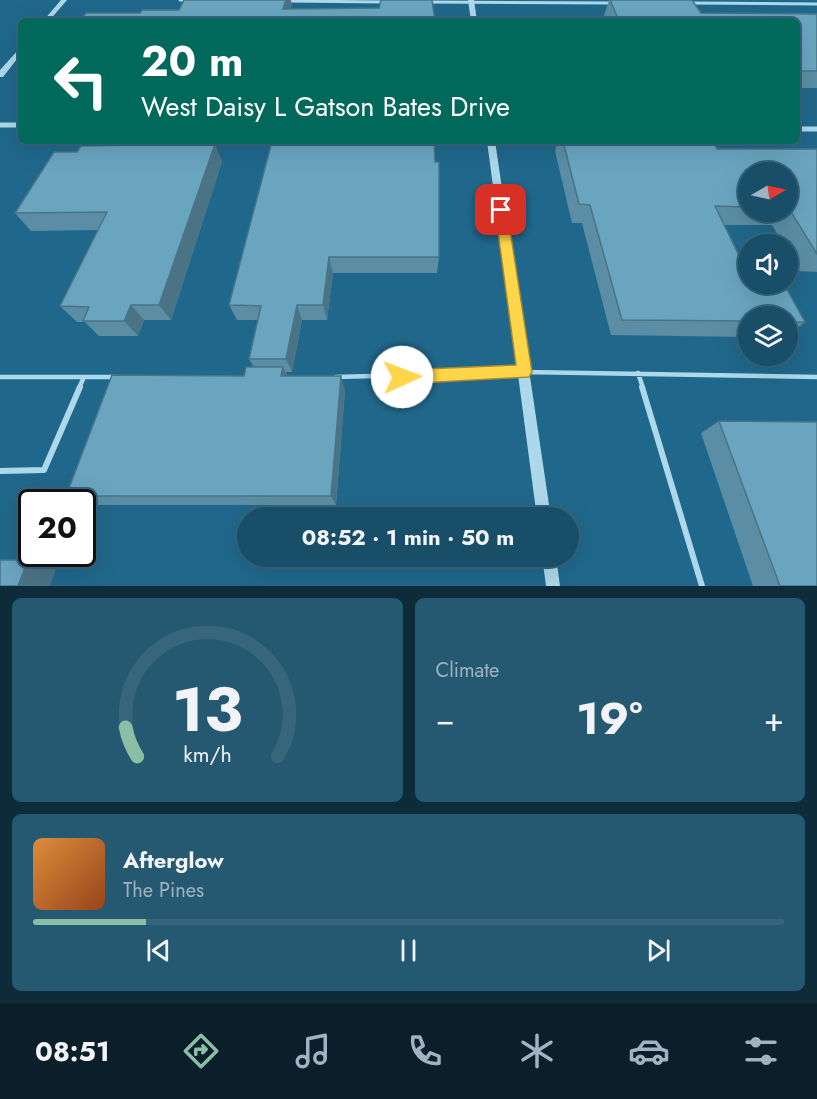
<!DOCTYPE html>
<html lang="en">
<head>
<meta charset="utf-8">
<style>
  :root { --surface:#184e68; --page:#255871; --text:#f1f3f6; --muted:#9fb4c0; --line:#36657c; --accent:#8abfa5 }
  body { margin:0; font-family:Jost,sans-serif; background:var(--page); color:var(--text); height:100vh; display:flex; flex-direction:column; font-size:22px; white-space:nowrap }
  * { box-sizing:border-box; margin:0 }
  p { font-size:20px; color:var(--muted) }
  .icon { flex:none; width:33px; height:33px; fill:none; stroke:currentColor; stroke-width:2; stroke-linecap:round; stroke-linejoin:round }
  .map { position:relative; height:586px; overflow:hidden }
  .details { display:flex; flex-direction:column; gap:12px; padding:12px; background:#0d2b39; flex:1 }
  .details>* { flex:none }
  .banner { position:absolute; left:18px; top:18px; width:782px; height:126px; border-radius:9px; box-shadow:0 6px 24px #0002,0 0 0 2px var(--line); background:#00695c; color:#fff; overflow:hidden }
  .needle { width:39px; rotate:81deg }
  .tools { position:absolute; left:738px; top:162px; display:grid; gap:12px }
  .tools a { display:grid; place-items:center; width:60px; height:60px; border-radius:50%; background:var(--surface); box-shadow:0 6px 24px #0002,0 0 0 2px var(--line); font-size:30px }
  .speed { position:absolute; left:18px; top:489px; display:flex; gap:12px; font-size:30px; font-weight:700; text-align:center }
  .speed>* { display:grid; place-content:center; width:78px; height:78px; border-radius:50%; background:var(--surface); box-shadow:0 6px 24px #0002,0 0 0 2px var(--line); line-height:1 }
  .speed .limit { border:3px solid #111; border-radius:9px; background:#fff; color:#111 }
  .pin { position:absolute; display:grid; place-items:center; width:51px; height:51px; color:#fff; margin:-26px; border-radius:12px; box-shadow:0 3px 9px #0006 }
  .me { position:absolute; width:66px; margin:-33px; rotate:88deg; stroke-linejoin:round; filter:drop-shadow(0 0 4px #0008) }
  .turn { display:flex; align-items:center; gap:21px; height:126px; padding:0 24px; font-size:27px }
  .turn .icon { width:78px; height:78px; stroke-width:2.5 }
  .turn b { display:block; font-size:42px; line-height:51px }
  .big { font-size:45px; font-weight:700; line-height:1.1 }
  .details .card { flex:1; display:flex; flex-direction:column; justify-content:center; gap:9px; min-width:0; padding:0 21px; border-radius:9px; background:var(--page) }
  .details .dial { align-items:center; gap:0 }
  .dial svg { height:156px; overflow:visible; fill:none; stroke:var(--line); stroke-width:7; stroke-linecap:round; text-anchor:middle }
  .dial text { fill:var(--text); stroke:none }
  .song { display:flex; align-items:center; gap:18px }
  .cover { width:72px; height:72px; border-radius:9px; background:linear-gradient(135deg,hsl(30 70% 55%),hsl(20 70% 35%)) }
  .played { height:6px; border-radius:3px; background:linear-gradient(90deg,var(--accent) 15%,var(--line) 15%) }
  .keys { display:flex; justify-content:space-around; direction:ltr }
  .heat { display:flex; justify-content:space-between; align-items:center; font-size:33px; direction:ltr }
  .details .tiles { flex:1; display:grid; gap:12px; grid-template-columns:1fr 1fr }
  .card:last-child { grid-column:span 2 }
  .trip { position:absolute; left:237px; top:507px; width:342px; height:60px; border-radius:30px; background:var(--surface); box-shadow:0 6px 24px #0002,0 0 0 2px var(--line); font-weight:700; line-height:60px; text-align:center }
  .tab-bar { display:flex; height:96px; justify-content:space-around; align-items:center; background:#0a1f2a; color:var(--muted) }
  .tab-bar .icon { width:42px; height:42px }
  .tab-bar .active { color:var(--accent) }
  .tab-bar b { font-size:27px; color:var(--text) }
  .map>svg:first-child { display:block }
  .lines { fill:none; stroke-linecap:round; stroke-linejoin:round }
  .service-far2 { stroke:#add8eb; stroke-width:3 }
  .service-far1 { stroke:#add8eb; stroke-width:4.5 }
  .service { stroke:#add8eb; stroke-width:6 }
  .minor { stroke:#add8eb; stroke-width:5 }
  .tertiary { fill:#add8eb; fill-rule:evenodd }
  .wall { fill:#5b8ea5; fill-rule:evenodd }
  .shaded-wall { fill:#4a7486 }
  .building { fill:#6aa5c0; stroke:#4a7486; stroke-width:1.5 }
  .route { fill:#ffd54a; stroke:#a68a30; stroke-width:1.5 }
</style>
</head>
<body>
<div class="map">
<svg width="817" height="586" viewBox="0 0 817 586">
  <rect width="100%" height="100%" fill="#20688b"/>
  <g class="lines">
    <!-- service-far2 -->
    <path class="service-far2" d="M180,0H190
      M286,1L385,2
      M427,2L613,3
      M691,3L817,4"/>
    <!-- service-far1 -->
    <path class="service-far1" d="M638,373L643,388
      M0,377H114
      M336,377L524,372L817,377
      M79,388L84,377"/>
    <!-- service -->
    <path class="service" d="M642,387L702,586
      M0,471L44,470L80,387"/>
    <!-- minor -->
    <path class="minor" d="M0,125H21
      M796,129H817"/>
    <!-- tertiary -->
    <path class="tertiary" d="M61,0H67L49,21H43Z
      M468,0H474L477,21H471Z
      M21,48V54L3,77H0V70L19,49Z
      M487,141H495L551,518H537Z
      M542,556H556L560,586H546Z"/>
  </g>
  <!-- wall -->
  <path class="wall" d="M609,0L701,13L817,14V88H796V21H607L604,16Z
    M558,141H713L717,149H817V272L798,271L788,253V244H783L772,225H724L748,284L805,322L788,336V316H748V337L611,335L582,223H572L555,151ZM748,172H788V212H748Z
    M215,144L222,162L171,320H144L138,336H99L85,322H77L60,306L98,230L31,231L15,213L77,152Z
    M293,145L439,257L437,273H333L327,320H302L292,372H286L287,376L345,390L336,505H87L66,496L244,376L254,367L249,359L258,320H237L229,305Z
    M719,421L817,586H753L701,433Z"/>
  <!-- shaded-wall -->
  <path class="shaded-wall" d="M286,0H291L292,8L283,9Z
    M215,144L222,162L171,320L159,305Z
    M329,257L333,273L327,320L323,305Z
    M131,305L144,320L138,336L124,321Z
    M297,305L302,320L292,372L286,359Z
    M283,367L290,381L281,376Z
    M341,376L345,390L336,505L331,496Z
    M28,560L57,566L50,586H18Z"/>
  <!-- building -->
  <path class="building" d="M184,0H286L283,9L379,8L381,0H432L435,21H80L86,13H140L142,10H179Z
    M610,0H692L701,13L817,14V71H796V21H619Z
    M293,141H434L435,162H439V257H329L323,305H297L286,359H249L261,306L229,305L271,145H293Z
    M563,141H713L717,149H817V254L788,207V172H748V207L715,206L748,274V284H784L805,322H788V316H748V321L622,320L590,205L579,204Z
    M215,144L159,305H131L124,321H83L89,307L60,306L107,212L15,213L54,152H77L81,146Z
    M246,367H283L281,376H341L331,496H66L112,375L244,376Z
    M719,421L817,422V586H780Z
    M0,560H28L18,586H0Z"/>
  <!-- route -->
  <path class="route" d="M501,206L507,210L532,372L529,377L402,384L397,382L395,377L397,372L402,370L516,365L495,210Z"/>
</svg>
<div class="tools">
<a><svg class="needle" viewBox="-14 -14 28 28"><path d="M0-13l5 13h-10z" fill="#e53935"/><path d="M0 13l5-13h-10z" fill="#9fb4c0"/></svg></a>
<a><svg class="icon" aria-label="sound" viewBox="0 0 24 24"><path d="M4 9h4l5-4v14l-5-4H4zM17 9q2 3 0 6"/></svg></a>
<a><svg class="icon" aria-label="layers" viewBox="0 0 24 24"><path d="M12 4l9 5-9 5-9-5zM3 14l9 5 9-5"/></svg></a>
</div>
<div class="speed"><div class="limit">20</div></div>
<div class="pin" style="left:501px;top:210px;background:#d93025"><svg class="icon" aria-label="arrive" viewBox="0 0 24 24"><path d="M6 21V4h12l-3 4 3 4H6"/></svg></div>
<svg class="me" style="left:402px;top:377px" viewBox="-20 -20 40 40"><circle r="19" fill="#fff"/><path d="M0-13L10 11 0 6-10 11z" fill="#ffd54a"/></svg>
<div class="trip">08:52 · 1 min · 50 m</div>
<div class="banner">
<div class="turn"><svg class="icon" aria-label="left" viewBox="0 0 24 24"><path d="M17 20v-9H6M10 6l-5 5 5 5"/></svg><div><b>20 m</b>West Daisy L Gatson Bates Drive</div></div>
</div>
</div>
<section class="details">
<div class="tiles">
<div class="card dial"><svg viewBox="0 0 100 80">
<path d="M14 69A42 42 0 1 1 86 69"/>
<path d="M14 69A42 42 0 0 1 8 54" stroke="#8abfa5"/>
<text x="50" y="56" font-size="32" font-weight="700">13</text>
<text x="50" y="72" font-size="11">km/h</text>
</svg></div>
<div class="card"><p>Climate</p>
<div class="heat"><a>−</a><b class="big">19°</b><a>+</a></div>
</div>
<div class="card">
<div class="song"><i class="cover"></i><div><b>Afterglow</b><p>The Pines</p></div></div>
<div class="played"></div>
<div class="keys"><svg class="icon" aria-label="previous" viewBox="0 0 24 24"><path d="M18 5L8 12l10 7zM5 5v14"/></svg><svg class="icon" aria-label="pause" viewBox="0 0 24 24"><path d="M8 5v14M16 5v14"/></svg><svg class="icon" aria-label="next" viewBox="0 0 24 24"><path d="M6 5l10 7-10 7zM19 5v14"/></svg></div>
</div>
</div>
</section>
<nav class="tab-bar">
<b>08:51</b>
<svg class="icon active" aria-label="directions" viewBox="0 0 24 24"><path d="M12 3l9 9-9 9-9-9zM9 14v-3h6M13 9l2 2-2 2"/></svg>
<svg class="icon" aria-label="music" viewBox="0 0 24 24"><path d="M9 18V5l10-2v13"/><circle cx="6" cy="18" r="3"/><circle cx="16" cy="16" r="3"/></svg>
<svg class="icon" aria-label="phone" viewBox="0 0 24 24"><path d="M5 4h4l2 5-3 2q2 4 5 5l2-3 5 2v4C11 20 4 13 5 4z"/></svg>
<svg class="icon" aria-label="climate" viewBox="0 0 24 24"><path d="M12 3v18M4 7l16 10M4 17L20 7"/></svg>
<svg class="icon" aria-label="car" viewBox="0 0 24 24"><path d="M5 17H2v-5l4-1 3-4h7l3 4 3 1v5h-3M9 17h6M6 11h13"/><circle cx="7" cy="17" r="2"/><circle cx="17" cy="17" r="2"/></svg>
<svg class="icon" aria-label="filters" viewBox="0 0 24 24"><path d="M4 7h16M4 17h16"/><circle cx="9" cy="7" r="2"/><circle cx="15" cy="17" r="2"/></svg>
</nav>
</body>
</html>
